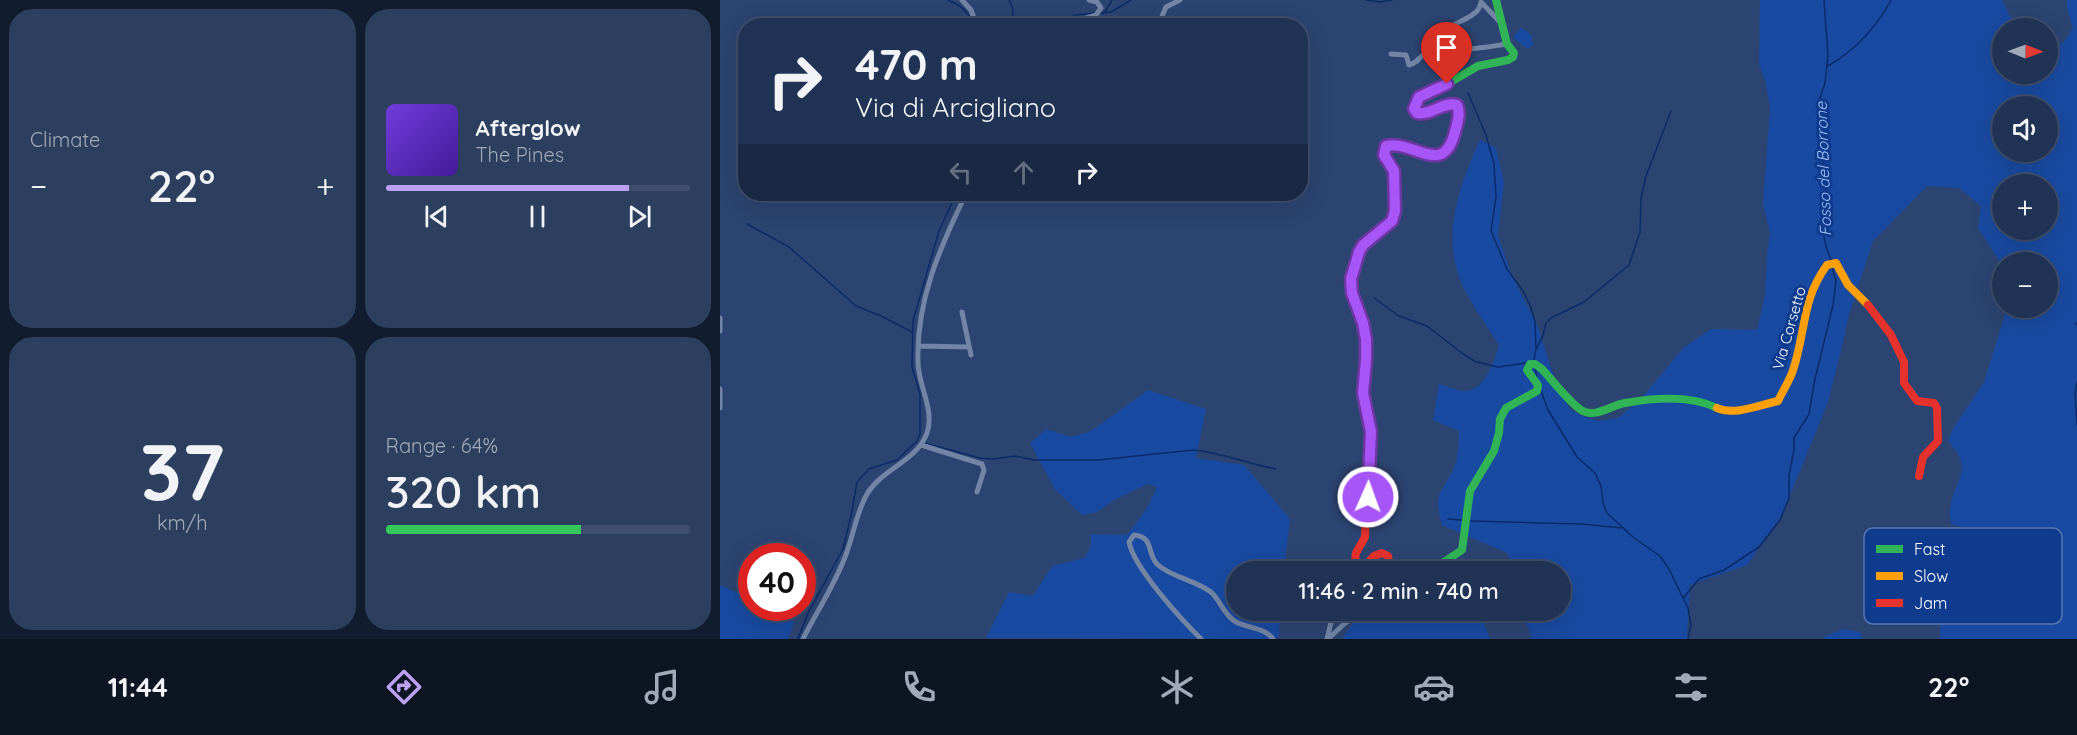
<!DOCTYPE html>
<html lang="en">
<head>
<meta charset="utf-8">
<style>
  :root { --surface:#213355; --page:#2d3f5f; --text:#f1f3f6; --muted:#a2aab9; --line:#3e4e6c; --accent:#bca0f2 }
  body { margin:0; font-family:Quicksand,sans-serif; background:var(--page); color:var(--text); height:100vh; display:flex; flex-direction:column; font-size:22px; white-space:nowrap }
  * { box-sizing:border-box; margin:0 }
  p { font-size:20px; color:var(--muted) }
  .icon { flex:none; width:33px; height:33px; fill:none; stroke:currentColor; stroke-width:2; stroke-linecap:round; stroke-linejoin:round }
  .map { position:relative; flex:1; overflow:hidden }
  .panel { display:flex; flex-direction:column; gap:9px; padding:9px; background:#121c2f; width:720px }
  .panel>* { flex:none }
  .hud { position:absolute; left:18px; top:18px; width:570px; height:183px; border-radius:24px; box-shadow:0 6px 24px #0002,0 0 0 2px var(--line); background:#213355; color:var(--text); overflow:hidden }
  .needle { width:39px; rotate:91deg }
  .tools { position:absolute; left:1272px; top:18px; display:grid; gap:12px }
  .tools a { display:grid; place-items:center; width:66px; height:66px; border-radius:50%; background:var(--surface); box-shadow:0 6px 24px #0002,0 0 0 2px var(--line); font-size:30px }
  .speed { position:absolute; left:18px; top:543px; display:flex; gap:12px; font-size:30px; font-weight:700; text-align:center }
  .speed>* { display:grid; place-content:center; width:78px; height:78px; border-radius:50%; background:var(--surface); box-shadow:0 6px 24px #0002,0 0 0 2px var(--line); line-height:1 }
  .speed .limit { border:9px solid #d22; background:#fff; color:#111 }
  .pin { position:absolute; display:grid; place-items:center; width:51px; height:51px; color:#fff; margin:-62px -26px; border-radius:50% 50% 50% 0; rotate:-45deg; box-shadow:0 0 6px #0007 }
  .pin .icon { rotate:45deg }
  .me { position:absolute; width:66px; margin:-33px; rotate:2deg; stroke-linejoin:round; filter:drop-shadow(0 0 4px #0008) }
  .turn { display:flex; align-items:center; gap:21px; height:126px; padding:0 18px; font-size:27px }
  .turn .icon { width:78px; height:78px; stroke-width:2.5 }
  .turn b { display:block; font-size:42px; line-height:51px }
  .lanes { display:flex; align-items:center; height:57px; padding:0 18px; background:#0003; justify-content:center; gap:30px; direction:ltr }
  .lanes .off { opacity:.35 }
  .big { font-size:45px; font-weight:600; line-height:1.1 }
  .panel .tile { flex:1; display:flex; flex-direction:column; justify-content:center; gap:9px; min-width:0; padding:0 21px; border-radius:24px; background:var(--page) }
  .panel .dial { align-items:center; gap:0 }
  .dial b { font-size:78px; line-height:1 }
  .song { display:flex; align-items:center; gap:18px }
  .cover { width:72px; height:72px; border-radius:9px; background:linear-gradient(135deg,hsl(260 70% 55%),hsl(260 70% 35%)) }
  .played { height:6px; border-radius:3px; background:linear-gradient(90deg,var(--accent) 80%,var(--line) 80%) }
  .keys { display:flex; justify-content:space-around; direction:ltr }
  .heat { display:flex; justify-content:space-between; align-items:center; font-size:33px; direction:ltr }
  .charge { height:9px; border-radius:4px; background:linear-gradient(90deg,#34c759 64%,var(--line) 0) }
  .panel .tiles { flex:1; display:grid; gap:9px; grid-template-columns:repeat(2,1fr) }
  .trip { position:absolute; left:506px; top:561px; width:345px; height:60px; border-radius:30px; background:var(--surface); box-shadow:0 6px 24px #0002,0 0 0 2px var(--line); font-weight:600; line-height:60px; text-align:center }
  .tabs { display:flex; height:96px; justify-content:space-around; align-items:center; background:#0d1422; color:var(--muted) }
  .tabs .icon { width:42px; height:42px }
  .tabs .on { color:var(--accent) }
  .tabs b { font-size:27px; color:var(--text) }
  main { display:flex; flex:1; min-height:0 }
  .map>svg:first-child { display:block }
  .green { fill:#194aa1; fill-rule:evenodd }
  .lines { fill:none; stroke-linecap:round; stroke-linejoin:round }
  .stream { stroke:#0b2b6a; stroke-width:1.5 }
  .street { stroke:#7385a5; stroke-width:5 }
  .fast { stroke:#30b455; stroke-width:8 }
  .slow { stroke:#ff9f0a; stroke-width:8 }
  .jam { stroke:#e5322d; stroke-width:8 }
  .route-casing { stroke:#6d37a1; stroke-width:15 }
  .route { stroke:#a855f7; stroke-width:10 }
  .labels { text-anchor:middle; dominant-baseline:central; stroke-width:6; stroke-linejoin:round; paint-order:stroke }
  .street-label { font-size:15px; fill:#fff; stroke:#0f3b8e }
  .water-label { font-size:16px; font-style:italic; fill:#a2c3fa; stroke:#0f3b8e }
  .key { fill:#0f3b8e; stroke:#5776b0; stroke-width:1.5 }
  .key-label { font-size:16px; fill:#fff }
</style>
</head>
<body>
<main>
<section class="panel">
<div class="tiles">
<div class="tile"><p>Climate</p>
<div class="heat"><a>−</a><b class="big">22°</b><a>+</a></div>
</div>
<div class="tile">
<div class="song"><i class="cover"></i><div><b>Afterglow</b><p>The Pines</p></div></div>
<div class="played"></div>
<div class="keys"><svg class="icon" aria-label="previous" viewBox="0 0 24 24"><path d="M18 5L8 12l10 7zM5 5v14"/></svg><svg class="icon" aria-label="pause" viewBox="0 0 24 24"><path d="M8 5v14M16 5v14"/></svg><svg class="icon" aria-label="next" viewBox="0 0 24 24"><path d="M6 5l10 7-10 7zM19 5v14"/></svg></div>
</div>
<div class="tile dial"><b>37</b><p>km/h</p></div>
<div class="tile"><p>Range · 64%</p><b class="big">320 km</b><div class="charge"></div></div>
</div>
</section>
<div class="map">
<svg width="1357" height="639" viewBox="0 0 1357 639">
  <rect width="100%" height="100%" fill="#2c4471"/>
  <!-- green -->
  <path class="green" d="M1040,0H1282L1296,28H1282V74H1328V48L1343,43L1353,28L1347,8V0H1357V639H1220L1221,600L1250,577L1253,545L1248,529L1231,524C1231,520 1229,515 1230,510C1233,479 1256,471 1228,441L1233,429L1264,382L1287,308H1328V262H1282V265L1258,228L1261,206L1239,188L1207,186L1153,241L1128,318L1122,347L1108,402L1062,515L1027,565L970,585L967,639H812L802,611L840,610V572L796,571L787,553L722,525C713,492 721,495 734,468C738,458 739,442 739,431L713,420L719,384C727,386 739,392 747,391C766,388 774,361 779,345C766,325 751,304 741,282C721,234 740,184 760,140L776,148L784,182L778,236L793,278L818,327L837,386L850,409L862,416L879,421L898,418L920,400L963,348L991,329L1037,330L1045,295L1047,254L1050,233L1043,204L1050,108L1045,80L1039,65ZM1282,106H1328V152H1282ZM1282,184H1328V230H1282Z
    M801,27L813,37L811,40L814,43L808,49L793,38Z
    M428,390L486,409L476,458L524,465L570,519L564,571L516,572V610L560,611L559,636L555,639L266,638L289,592L313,596L332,566L364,558L371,546V534L407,535L427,508L437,487L428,484L394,500L377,512L362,515L335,489L310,443L326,429L351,437L371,431Z
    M0,585L31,599L32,608H50L71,617L74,623L68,639H0Z
    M644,610L759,611L770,639H624V635Z
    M1123,629L1140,632L1142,639H1105L1104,637Z"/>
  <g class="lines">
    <!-- stream -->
    <path class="stream" d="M228,0C242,6 249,11 253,26
      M289,0L293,9L292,26
      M646,0L660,2L672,0
      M1104,0L1108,55L1105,83L1098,104L1105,185C1101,204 1101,227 1106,246C1107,251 1110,255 1111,260
      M385,12L392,0
      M381,13L391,12L411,0
      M328,26L356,15L376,13
      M1108,66C1134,51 1157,27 1171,0
      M748,93L766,135L774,164L776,197L771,231L787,269L803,291L810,305L815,322L816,349L814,360
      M501,194L511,202
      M27,224L69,247L136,306L161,316L192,332
      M654,298L679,316L707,326L743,354L756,362L778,367L806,363
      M1356,323L1357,325
      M817,348L823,335L826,323L831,318L864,302L909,265L920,232L921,198L926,176L951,111
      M815,368L817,378
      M1357,382L1355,393L1357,425
      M821,391L828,410L857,457L875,473L881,486L883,503L887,513L914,538L940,556L949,569L968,608L971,625L968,639
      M204,443L260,458L274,459L295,456L315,460H378L473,450C499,452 529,464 556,469
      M728,519L742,520
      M750,521L862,524L901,528
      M964,597L979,579L1004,570L1039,547L1060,520L1069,498V475L1074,450V438L1089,414L1095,379L1113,305L1116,280L1112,268
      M78,639L88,613L123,549L131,516L137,482L149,469L177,460L197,441L200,434V394L192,367L193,321L219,231L236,194"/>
    <!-- street -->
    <path class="street" d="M242,0L251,10L257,26
      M761,2L779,21
      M342,26L376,15L381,8L377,2L369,0
      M438,26L446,7L460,0
      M671,54L686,55L689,65C699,63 706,49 716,42C722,43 725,46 729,47C744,52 772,46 787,44
      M726,57C711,23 743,26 757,11C759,9 760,6 761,3
      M721,84L737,68
      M242,312L251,355
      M0,318V331
      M198,346L249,347
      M0,389V408
      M201,445L262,464L264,470L257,492
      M83,639C96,613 112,589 123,562C133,540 135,515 147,494C162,469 197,461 207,433C215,409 198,386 198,362C196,301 220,247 246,194
      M481,639C461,619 414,568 409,542L414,535C435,537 426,554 438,565C451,577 478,581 492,593C501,602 504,615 516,622C528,628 546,628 553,639
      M607,639L614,610
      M608,639L624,624L645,610"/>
    <!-- fast -->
    <path class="fast" d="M734,134L739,115L737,105L730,104L699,114L694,109L697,98L727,84L758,66L788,60L793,57L794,53L787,44L776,0
      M709,572L742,550L750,491L774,451L779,433L780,419L786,408L817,391L818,385L807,370L810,364H815L822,369C832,380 849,402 861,410C875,419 891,405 905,403C933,398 971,395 997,408"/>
    <!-- slow -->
    <path class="slow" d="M644,378L646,339L643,323L632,293L631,279L639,251L672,221L675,211L674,171L664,155L666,146C696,143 719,173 734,134
      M997,408C1014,416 1040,405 1058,401C1063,390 1071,379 1074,367C1086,329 1082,299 1107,265L1116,263L1128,285L1148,305"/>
    <!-- jam -->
    <path class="jam" d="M1148,305L1171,335L1184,362V383L1197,401L1214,403L1217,408L1218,441L1203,457L1199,476
      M644,378L643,393L651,431L645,537L636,553L635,561L639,565L647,564L654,556L662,553L668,556L669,562L663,572"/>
  </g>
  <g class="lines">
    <!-- route casing -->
    <g class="route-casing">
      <path id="route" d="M648,497L651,432L643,393L646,360V339L643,323L632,293L631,279L639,252L643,245L672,221L675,211L674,171L664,155L666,146C693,139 723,179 735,132C737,123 741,114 737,105C723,101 711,116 697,113L694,109L699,97L727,84"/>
    </g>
    <!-- route -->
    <use href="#route" class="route"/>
  </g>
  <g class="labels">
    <!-- street labels -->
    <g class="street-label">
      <text transform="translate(1069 328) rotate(-74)">Via Corsetto</text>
    </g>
    <!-- water labels -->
    <g class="water-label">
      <text transform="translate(1103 169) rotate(-92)">Fosso del Borrone</text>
    </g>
  </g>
  <!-- legend -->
  <rect x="1144" y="528" width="198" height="96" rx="9" class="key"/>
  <rect x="1156" y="545" width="27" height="8" fill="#30b455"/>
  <rect x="1156" y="572" width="27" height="8" fill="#ff9f0a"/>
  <rect x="1156" y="599" width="27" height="8" fill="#e5322d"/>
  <g class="key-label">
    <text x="1194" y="555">Fast</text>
    <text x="1194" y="582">Slow</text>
    <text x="1194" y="609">Jam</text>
  </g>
</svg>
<div class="tools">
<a><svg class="needle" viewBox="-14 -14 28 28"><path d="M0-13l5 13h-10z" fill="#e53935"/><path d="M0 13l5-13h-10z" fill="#a2aab9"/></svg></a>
<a><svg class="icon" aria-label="sound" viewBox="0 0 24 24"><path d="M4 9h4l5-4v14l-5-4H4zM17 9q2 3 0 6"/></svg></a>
<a>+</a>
<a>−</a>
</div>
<div class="speed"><div class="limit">40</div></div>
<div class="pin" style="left:727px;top:84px;background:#d93025"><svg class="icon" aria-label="arrive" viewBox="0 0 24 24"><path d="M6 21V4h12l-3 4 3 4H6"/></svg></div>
<svg class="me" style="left:648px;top:497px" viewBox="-20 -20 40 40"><circle r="17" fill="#a855f7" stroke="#fff" stroke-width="3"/><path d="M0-11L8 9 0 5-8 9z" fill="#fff"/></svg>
<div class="trip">11:46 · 2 min · 740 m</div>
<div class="hud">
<div class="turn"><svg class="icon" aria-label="right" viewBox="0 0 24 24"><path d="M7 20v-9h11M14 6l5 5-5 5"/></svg><div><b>470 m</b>Via di Arcigliano</div></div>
<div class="lanes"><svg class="icon off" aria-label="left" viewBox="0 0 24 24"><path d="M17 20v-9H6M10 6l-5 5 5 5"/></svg><svg class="icon off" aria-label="ahead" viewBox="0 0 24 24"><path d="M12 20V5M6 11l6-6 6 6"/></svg><svg class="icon" aria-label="right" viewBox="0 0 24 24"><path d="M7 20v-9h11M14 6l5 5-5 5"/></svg></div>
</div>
</div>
</main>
<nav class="tabs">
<b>11:44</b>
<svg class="icon on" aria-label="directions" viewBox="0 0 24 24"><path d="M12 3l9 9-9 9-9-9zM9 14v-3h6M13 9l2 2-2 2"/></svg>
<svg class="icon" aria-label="music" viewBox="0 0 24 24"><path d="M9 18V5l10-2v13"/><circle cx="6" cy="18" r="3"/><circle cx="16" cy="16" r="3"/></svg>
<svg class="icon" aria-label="phone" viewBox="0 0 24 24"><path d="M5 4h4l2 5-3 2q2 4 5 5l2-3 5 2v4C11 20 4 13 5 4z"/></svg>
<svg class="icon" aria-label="climate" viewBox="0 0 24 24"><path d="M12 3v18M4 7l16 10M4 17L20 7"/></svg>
<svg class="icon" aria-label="car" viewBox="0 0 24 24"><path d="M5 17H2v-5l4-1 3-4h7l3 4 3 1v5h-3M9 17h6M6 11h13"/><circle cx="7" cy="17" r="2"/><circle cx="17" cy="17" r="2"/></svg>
<svg class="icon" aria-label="filters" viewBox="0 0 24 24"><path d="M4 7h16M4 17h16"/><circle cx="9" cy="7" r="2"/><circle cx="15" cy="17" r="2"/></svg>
<b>22°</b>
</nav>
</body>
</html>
